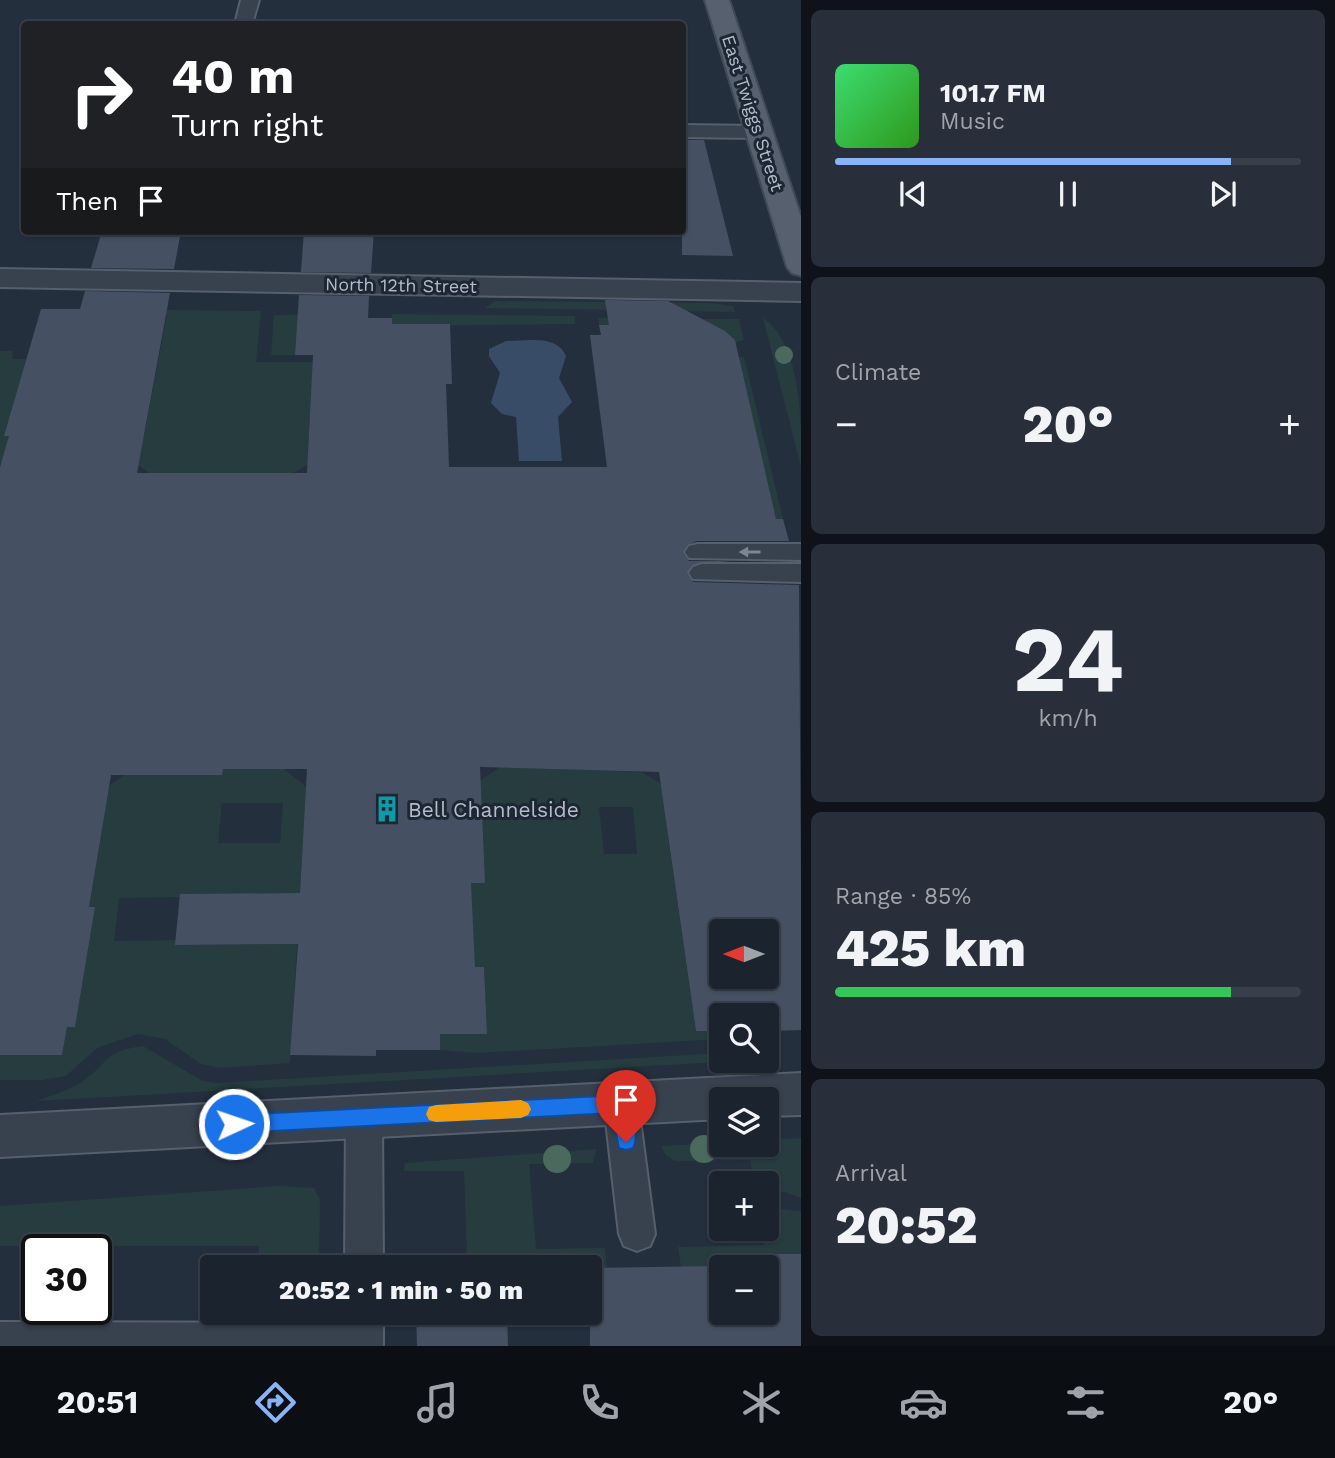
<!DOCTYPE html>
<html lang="en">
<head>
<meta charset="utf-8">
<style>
  :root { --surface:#1b232e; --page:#282f3a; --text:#f1f3f6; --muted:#a0a4aa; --line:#39404a; --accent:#8ab4f8 }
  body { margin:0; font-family:"Work Sans",sans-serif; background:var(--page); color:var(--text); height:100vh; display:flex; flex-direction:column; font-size:26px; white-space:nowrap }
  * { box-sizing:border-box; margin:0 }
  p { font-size:23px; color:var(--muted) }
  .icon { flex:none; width:38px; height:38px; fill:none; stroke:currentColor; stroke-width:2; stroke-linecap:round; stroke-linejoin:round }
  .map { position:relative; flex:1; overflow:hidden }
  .side { display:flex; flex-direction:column; gap:10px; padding:10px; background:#0f1319; width:534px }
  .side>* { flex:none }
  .guide { position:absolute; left:21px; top:21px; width:665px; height:214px; border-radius:7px; box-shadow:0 2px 5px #0004,0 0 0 2px var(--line); background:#202124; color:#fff; overflow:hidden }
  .needle { width:46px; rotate:270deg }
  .buttons { position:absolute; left:709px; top:919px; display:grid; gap:14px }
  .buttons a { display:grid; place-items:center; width:70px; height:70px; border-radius:7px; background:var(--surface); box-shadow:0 2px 5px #0004,0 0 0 2px var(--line); font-size:35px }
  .speed { position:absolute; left:21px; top:1234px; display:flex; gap:14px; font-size:35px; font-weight:700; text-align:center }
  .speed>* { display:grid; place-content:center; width:91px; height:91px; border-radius:50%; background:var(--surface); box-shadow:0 2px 5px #0004,0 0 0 2px var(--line); line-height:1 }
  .speed .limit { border:4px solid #111; border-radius:10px; background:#fff; color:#111 }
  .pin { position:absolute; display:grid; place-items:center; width:60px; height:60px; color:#fff; margin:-72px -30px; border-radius:50% 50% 50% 0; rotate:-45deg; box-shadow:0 0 7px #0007 }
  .pin .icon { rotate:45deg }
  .me { position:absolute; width:77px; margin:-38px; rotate:87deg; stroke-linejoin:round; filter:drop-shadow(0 0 5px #0008) }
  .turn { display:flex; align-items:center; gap:24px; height:147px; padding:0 35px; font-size:32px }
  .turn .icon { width:91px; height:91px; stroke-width:2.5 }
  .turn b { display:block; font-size:49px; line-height:60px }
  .then { display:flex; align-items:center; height:66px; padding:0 35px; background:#0003; gap:14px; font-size:26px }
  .big { font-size:52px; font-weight:800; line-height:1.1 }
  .side .card { flex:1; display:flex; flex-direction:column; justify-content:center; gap:10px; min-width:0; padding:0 24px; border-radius:10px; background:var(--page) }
  .side .dial { align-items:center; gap:0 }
  .dial b { font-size:91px; line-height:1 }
  .song { display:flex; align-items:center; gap:21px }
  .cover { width:84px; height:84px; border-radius:10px; background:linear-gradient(135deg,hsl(140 70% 55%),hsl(110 70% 35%)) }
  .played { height:7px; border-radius:4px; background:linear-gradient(90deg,var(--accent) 85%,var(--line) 85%) }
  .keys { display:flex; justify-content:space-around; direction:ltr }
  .heat { display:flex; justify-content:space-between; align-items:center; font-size:38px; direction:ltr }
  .charge { height:10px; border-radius:5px; background:linear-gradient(90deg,#34c759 85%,var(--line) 0) }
  .trip { position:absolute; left:200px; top:1255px; width:402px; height:70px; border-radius:7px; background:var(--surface); box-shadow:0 2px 5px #0004,0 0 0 2px var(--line); font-weight:800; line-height:70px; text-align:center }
  .tabs { display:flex; height:112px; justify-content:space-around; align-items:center; background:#0b0e12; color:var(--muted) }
  .tabs .icon { width:49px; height:49px }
  .tabs .active { color:var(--accent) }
  .tabs b { font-size:32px; color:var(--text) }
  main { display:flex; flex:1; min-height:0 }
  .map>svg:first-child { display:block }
  .green { fill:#263c3f; fill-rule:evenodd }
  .water { fill:#394c67 }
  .building { fill:#455162; fill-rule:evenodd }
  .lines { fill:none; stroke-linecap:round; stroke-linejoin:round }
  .service-casing { stroke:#565f6c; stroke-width:4 }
  .minor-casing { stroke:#565f6c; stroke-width:4 }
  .primary-casing { stroke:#414a57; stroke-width:4 }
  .service { fill:#38414e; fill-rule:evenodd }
  .minor { fill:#38414e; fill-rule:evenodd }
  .primary { fill:#56606e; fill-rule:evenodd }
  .tree { fill:#4b6a5d }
  .oneway { fill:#7c8592 }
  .route { fill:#1a73e8; stroke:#114b97; stroke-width:2 }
  .slow { fill:#f59e0b }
  .labels { text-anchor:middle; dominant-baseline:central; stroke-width:6; stroke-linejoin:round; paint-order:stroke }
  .far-street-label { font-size:18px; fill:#b4bcc9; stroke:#1d2633 }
  .poi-label { font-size:21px; fill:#b4bcc9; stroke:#1d2633; text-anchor:start }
</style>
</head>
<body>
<main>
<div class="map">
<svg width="802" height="1346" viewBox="0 0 802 1346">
  <rect width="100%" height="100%" fill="#242f3e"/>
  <!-- green -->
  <path class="green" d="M495,301L710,303L733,306L735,312L485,308Z
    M98,309L261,311L256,362H313L308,452L317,459L288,476L171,473L156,478L132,461L144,436L167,314Z
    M368,314L298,323L295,355H271L274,315Z
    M392,314L575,316V324L392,326Z
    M598,318L739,319L744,340L735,342L714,325H599Z
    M763,318C802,344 802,425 801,467Z
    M0,351H13L12,359H26L9,436L11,458L0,464Z
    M731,357H744L783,519H776Z
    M138,766L222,775L223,769H284L312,791L304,826L290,1063L220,1068L201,1064L165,1039L138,1034L97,1048L66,1076L43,1080H0V1055H62L67,1027L75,1026L95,907H89L102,827L101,791ZM222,803H283L280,843H218ZM281,893L278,944L176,945V940L114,941L119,898L180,897V894Z
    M500,767L642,772L676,793L667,830L696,1031H721V1039L476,1053L440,1050V1034H487L484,968L475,967L462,793ZM599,807H633L637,854H604Z
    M143,1046L203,1081L217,1083L721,1053V1060L737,1061L37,1101C52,1095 70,1090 83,1081C110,1062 103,1051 143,1046Z
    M801,1138V1198L784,1192L767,1193L766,1183H754L750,1160L675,1161L666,1155L661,1146L721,1143L766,1144L767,1140Z
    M596,1149L593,1163L529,1164L536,1249L605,1248L607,1268L505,1267L467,1257L464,1171H404L405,1163Z
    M279,1186L314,1188L320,1199L319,1267H259V1246H0V1206Z
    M767,1208L801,1211V1254H715L717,1267H681L678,1247L764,1245L762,1229L766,1228Z"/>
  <!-- water -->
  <path class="water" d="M506,341C526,341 557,334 566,356L559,378L572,402L558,417L562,461H519L516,417L502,414L491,403L500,373L489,356V349Z"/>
  <!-- building -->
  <path class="building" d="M682,140H704L733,256L682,255Z
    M102,231H181L174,269L91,268Z
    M304,231H374L371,273L301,272Z
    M85,291L170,293L137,473H307L313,355H295L299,295L369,296L368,318H392V324H450L452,384H446L449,467H607L590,335H601L599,325H609L605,300L668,301L725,331L735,340L776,519H783L789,541H697L687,545L683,553L689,561H731L692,565L687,574L693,582L799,585L802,1030L766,1031V1015H721V1031H696L659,772L480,767L485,883H471L475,967H484L487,1034H440V1050H376V1056L290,1055L298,944L175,945L180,894L300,893L307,769H223L222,775H111L89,907H95L75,1027H67L62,1055H0V467L9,436H4L41,309H80ZM721,931H766V976H721Z
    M715,1254H802V1346H590V1268L717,1266ZM721,1267H766V1312H721Z
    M467,1257H504L505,1267H415V1258Z
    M416,1312H507L508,1346H417Z"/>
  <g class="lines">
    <!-- service casing -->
    <g class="service-casing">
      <path id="service" d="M241,0H259L252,24H235Z
        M682,125L759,126L769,132L759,138L682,137Z
        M698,544H802V560L689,558L685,552L689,546Z
        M702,564H802V582L693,579L689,573L693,567Z
        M621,1089L633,1093L638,1104L655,1234L650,1246L637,1251L624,1246L619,1234L604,1104L609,1093Z
        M364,1102L376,1106L382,1117L383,1267H345L346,1117L352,1106Z
        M345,1312H383V1346H0V1322L345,1323Z"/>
    </g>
    <!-- minor casing -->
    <g class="minor-casing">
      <path id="minor" d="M0,269L802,283V301L0,287Z
        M802,1073V1115L766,1116V1099H721V1119L0,1157V1115Z"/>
    </g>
    <!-- primary casing -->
    <g class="primary-casing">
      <path id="primary" d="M705,0H729L802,220V276L792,273L787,267Z"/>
    </g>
    <!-- service -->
    <use href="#service" class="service"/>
    <!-- minor -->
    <use href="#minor" class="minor"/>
    <!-- primary -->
    <use href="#primary" class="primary"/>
  </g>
  <!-- trees -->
  <g class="tree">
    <circle cx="784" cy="355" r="9"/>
    <circle cx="704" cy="1149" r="14"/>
    <circle cx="557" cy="1159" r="14"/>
  </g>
  <!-- one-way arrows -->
  <defs><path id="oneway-solid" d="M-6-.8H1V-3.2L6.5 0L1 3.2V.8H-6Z" transform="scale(1.75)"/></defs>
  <use class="oneway" href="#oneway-solid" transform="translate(750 552) rotate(180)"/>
  <!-- route -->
  <path class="route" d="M621,1095L628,1098C634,1110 639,1136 633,1148L626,1150L619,1148L612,1113L234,1133L227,1130L224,1124L227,1118L234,1115Z"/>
  <!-- slow -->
  <path class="slow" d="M521,1100L528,1103L531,1109L528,1115L521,1118L436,1122L429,1120L426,1114L429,1107L436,1105Z"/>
  <!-- icons -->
  <defs>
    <g id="building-bare" transform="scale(2.1)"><path d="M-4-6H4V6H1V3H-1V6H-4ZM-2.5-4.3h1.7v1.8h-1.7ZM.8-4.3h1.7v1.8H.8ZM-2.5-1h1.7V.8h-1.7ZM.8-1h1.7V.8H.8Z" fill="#0f9aa8" stroke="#1d2633" stroke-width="2.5" paint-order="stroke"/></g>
  </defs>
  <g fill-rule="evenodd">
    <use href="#building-bare" x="387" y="809"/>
  </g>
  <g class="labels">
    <!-- far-street labels -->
    <g class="far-street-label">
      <text transform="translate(753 113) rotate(72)">East Twiggs Street</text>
      <text transform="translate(401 285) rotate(1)">North 12th Street</text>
    </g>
    <!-- poi labels -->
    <g class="poi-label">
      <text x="408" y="809">Bell Channelside</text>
    </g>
  </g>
</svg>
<div class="buttons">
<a><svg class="needle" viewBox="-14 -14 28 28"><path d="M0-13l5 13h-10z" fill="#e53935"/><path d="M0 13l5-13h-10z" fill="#a0a4aa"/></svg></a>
<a><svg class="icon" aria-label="search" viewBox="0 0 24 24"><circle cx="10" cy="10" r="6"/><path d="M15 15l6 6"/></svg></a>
<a><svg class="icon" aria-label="layers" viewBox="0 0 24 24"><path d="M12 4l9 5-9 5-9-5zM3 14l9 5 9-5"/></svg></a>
<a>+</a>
<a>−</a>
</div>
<div class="speed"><div class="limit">30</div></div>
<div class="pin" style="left:626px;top:1142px;background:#d93025"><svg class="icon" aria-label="arrive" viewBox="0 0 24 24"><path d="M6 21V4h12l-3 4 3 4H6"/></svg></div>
<svg class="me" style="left:234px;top:1124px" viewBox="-20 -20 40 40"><circle r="17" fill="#1a73e8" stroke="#fff" stroke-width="3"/><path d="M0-11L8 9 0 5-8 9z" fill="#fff"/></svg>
<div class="trip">20:52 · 1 min · 50 m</div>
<div class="guide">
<div class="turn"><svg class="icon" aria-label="right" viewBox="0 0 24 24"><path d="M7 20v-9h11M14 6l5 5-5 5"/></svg><div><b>40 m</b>Turn right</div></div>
<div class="then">Then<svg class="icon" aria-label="arrive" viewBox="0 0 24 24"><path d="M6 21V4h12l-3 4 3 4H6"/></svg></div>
</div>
</div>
<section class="side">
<div class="card">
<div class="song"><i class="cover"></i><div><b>101.7 FM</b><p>Music</p></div></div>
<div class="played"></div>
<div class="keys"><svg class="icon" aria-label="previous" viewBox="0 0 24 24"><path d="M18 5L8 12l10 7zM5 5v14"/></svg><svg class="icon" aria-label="pause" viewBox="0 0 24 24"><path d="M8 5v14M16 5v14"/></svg><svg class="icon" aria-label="next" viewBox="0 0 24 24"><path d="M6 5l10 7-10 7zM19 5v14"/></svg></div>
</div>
<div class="card"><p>Climate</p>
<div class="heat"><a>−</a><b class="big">20°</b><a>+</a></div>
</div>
<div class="card dial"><b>24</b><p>km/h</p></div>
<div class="card"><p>Range · 85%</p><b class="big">425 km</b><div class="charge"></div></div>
<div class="card"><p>Arrival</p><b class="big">20:52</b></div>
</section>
</main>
<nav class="tabs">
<b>20:51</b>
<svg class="icon active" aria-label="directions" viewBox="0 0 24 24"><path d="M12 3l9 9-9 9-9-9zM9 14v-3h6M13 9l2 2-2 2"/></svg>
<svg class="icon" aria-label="music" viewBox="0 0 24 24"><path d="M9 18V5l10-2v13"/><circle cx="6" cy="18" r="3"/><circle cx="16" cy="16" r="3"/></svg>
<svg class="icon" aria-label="phone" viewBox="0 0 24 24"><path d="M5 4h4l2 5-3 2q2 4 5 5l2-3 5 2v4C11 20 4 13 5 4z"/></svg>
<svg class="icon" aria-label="climate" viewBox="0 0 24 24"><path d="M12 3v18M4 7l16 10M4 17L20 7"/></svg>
<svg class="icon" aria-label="car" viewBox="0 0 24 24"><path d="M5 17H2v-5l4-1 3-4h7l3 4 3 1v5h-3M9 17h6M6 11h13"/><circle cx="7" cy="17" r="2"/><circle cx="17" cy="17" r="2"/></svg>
<svg class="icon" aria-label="filters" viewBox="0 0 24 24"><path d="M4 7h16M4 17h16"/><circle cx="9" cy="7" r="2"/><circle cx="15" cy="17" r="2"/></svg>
<b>20°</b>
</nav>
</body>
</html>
